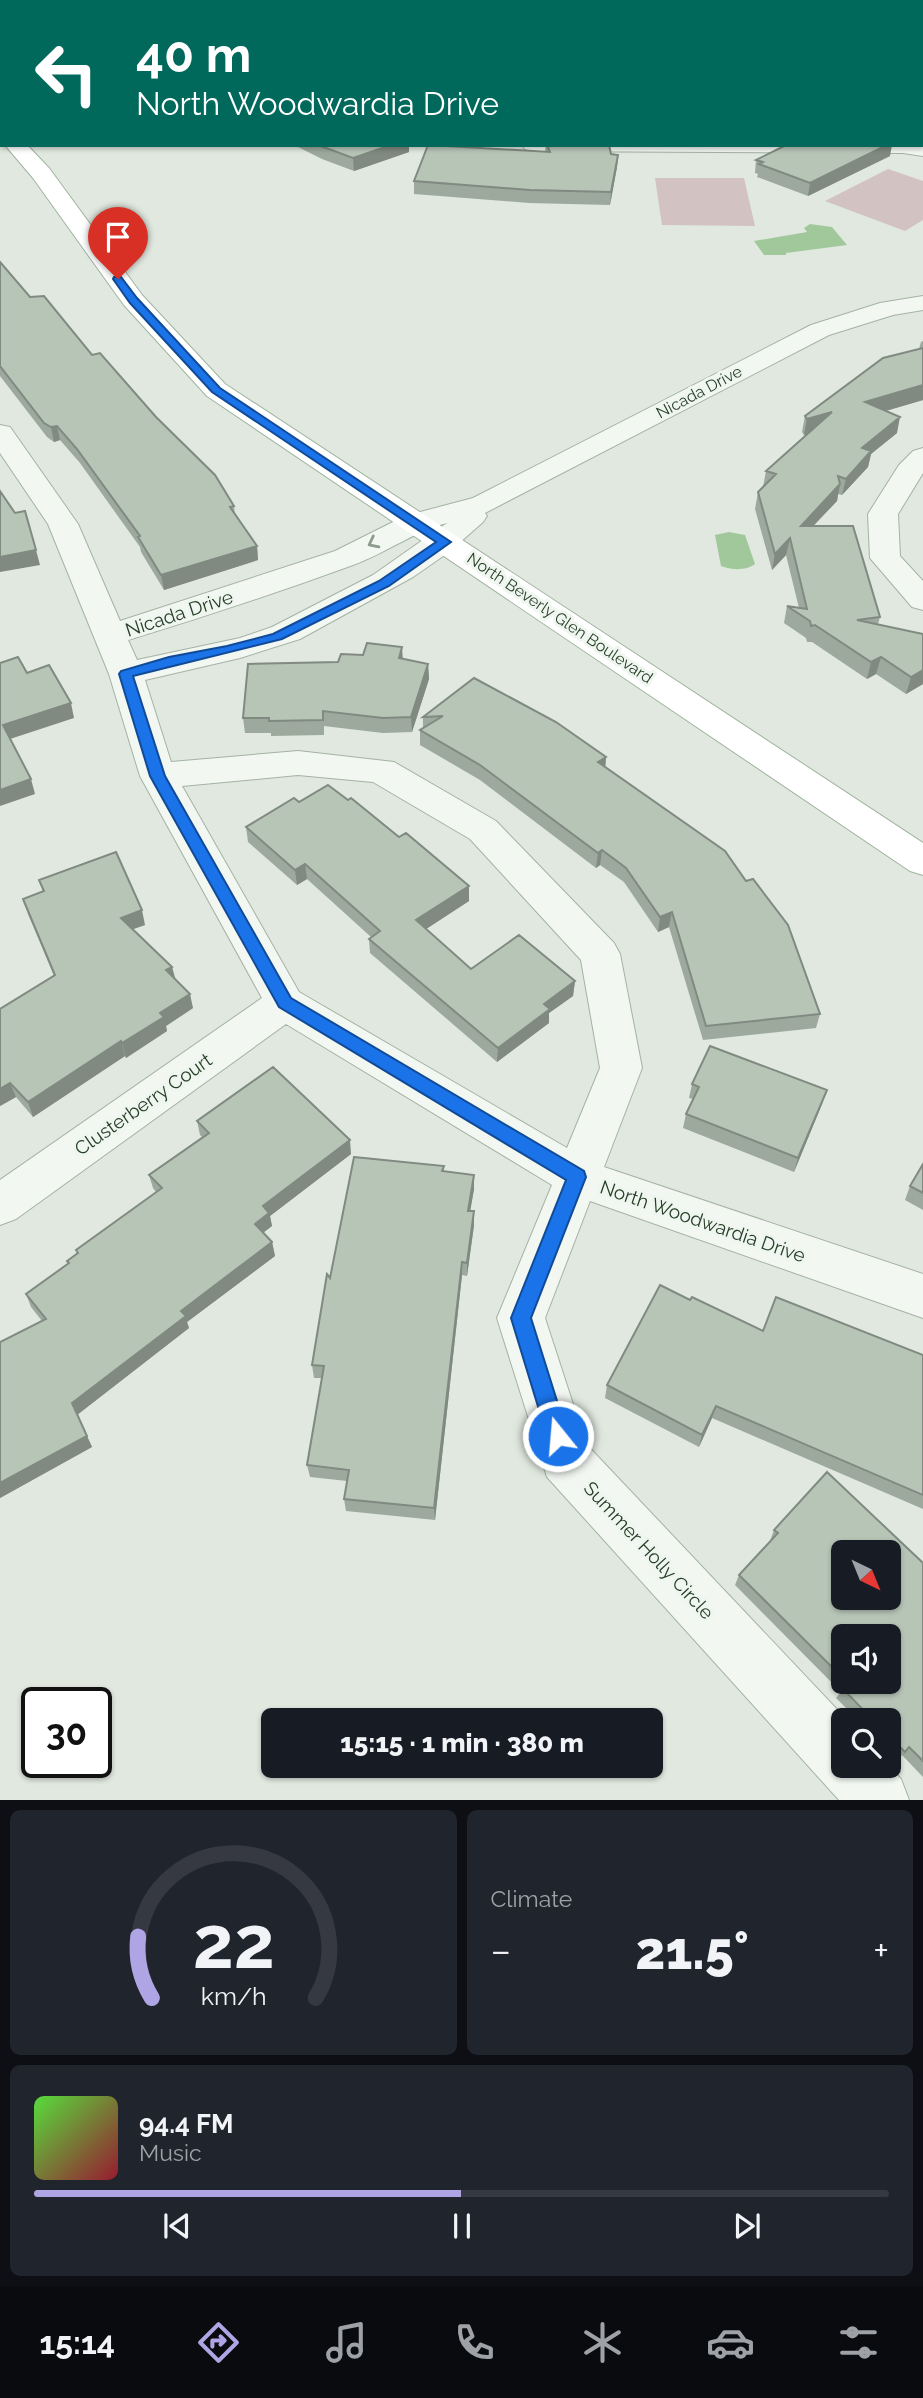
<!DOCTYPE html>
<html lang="en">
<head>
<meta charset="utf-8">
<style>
  :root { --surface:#171b24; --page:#20242c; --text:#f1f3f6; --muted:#9ea1a6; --line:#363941; --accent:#b0a5e4 }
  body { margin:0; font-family:Raleway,sans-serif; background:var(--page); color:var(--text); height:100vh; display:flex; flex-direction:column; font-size:26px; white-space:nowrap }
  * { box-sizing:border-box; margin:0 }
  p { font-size:23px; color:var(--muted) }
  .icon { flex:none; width:38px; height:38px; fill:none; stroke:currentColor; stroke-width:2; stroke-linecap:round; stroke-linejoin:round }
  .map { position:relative; height:1800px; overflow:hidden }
  .panel { display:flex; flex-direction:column; gap:10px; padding:10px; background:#0d0f14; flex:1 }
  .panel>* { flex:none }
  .guide { position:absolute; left:0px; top:0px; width:924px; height:147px; box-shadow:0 2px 5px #0004; background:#00695c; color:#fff; overflow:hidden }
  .needle { width:46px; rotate:137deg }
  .tools { position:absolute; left:831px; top:1540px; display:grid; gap:14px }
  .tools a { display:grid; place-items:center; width:70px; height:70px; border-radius:10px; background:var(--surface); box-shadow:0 2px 5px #0004; font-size:35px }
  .speed { position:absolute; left:21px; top:1687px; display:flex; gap:14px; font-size:35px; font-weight:700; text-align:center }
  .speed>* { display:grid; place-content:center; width:91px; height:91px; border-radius:50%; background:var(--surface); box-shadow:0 2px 5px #0004; line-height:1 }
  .speed .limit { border:4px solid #111; border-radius:10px; background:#fff; color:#111 }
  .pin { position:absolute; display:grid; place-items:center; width:60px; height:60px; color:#fff; margin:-72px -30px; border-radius:50% 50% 50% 0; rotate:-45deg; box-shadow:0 0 7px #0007 }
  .pin .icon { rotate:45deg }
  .me { position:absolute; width:77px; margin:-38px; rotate:343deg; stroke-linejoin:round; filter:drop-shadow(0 0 5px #0008) }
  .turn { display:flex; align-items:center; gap:24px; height:147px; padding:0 21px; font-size:32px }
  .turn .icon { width:91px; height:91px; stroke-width:2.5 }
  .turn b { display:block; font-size:49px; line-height:60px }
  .big { font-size:52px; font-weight:800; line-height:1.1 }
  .panel .tile { flex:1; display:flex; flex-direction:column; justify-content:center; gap:10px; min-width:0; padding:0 24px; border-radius:10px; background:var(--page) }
  .panel .dial { align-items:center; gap:0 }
  .dial svg { height:182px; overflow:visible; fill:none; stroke:var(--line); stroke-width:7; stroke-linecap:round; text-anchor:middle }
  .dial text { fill:var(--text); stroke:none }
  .song { display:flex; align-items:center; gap:21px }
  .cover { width:84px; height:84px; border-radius:10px; background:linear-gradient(135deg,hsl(110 70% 55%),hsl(350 70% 35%)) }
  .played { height:7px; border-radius:4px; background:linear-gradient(90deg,var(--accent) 50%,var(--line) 50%) }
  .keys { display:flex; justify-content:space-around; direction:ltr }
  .heat { display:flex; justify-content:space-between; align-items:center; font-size:38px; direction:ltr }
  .panel .tiles { flex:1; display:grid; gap:10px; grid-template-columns:1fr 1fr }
  .tile:last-child { grid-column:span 2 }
  .trip { position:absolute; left:261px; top:1708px; width:402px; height:70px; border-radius:10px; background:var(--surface); box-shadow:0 2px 5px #0004; font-weight:800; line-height:70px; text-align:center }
  .tabs { display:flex; height:112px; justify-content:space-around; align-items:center; background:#090b0e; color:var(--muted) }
  .tabs .icon { width:49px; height:49px }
  .tabs .current { color:var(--accent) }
  .tabs b { font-size:32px; color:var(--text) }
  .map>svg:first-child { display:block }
  .green { fill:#d2c2c1 }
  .water { fill:#a0c89b }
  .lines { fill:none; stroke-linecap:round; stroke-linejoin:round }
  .minor-casing { stroke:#a5b2a4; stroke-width:2 }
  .major-casing { stroke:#a0b49f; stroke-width:2 }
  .minor { fill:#f2f7f2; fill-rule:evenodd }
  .major { fill:#fff; fill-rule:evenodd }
  .wall { fill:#9da99d; fill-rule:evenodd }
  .shaded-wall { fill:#808a80 }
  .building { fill:#b7c5b7; stroke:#808a80; stroke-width:2; fill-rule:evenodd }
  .oneway { stroke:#8d9b8d }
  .route { fill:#1a73e8; stroke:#114b97; stroke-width:2 }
  .labels { text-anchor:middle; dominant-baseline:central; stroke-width:6; stroke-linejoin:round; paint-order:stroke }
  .far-street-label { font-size:16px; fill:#283f28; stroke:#eff6ef }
  .street-label { font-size:19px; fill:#283f28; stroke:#eff6ef }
</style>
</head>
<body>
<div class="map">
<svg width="923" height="1800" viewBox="0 0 923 1800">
  <rect width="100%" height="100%" fill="#e0e8df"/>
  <!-- green -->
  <path class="green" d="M888,169L923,181V220L905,231L825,201Z
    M655,178H744L755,226L662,225Z"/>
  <!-- water -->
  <path class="water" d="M810,224L832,227L847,245L786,253V255H764L754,241L807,232L804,228Z
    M729,532L745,535L755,564C746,571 731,570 721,566L715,535Z"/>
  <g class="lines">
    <!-- minor casing -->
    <g class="minor-casing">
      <path id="minor" d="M322,0H344L345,2H323Z
        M589,0H607L608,2H590Z
        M923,144V156L903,153L532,151L525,149L522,145Z
        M923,296V310L893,315L829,335L485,513L487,516L483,522L449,552L413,577L300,639L240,658L145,680L171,762L298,751L394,762L496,821L614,943L620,954L642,1068L604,1167L923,1274V1318L590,1201L545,1318L586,1444L847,1720H844V1766H888L901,1779L909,1800H839L547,1477L497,1318L552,1185L286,1024L16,1219L0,1225V1180L262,998L140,776L109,674L48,524L0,453V425L10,427L78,524L120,621L335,551L405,516L473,498L811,325L880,303ZM447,523L373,575L272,627L240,638L137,660L128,640C204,617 279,592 353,565C386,553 413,532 447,523ZM298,775L373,782L470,839L581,960L600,1068L567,1148L299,992L182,786Z
        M923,448V473L898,514L900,556L923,581V610L912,607L870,558L868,514L899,465L913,451Z"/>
    </g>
    <!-- major casing -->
    <g class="major-casing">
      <path id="major" d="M5,145H27L49,168L142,295L225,384L923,843V875L910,871L207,396L124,305L33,178Z"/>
    </g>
    <!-- minor -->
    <use href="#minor" class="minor"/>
    <!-- major -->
    <use href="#major" class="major"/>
  </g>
  <!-- wall -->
  <path class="wall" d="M167,0H302L306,2H170Z
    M0,14L2,15V80H0Z
    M294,145H409V152L354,171L322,159Z
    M546,145H609L611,154L618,155L617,167L610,205L529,203L414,194V181L545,151Z
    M890,156L808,196L757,177L758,174L755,173L756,160Z
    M0,262L30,297L92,355L234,506L235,515L257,546L258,560L164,590L141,552L140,547L80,463L60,440L54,442L47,437L0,376Z
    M923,341V400L886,411L897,433L871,454L868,467L842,495L838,494L837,501L813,526L880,617L878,624L923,684L906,694L876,674L867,679L812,642H807L806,638L784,623L787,606L799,608L786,555L772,570L755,509L758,492L763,487L766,471L806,435H804L802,432L805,416L919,349L921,342Z
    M403,659L428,664L429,679L412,732L383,733L324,726V735L271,736V733H245L243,718L338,662Z
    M474,678L606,757L605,767L820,1014L816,1028L703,1040L669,927L658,932L624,882L600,865L596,868L480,780L420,745V730L423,728V717Z
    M299,802L469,901L426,929L471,969L575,981L573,996L549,1013V1023L497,1062L370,953L369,939L371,937L307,879L297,885L248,842L246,827Z
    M39,880L145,925L133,929L172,967L175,979L193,1008L166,1026L167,1031L126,1058L125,1056L33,1117L16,1097L0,1106V1009L54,976L28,914L23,899L43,892Z
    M692,1084L822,1104L794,1172L683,1128L686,1114L693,1099L689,1098Z
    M197,1121L351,1154L270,1216L272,1226L263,1233L272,1242L275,1256L187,1322L189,1328L77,1415L92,1447L0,1498V1343L42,1321L31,1307L26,1294L68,1264L67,1261L77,1253L76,1250L156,1192L153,1188L149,1175L202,1137L200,1135Z
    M923,1164V1210L905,1200L910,1186Z
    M444,1166V1172L474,1175V1189L470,1211L474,1225L467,1276L462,1275L435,1520L346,1511L344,1499L347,1481L310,1477L307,1465L322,1378H314L312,1365L330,1278Z
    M690,1300L763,1331L923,1355V1509L712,1418L699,1447L605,1398L607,1385Z
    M774,1530L923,1563V1777L902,1755L898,1760L889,1752V1720H858L836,1698L841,1692L735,1585L739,1575L770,1541ZM844,1636L889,1682H844Z"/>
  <!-- shaded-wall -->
  <path class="shaded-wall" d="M175,0H186V2H176Z
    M391,145H409V152L354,171L353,158Z
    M887,145H892L890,156L808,196L810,183Z
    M618,155L617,167L610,205L611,192Z
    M923,385V400L861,418L865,402Z
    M832,412L828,428L804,435L807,419Z
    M900,417L897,433L871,454L868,467L842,495L846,479L862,448Z
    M57,426L60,440L54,442L51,427Z
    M840,484L837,501L798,542L801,526Z
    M790,538L786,555L772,570L775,554Z
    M257,546L258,560L164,590L161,575Z
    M36,550L40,565L0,572V557Z
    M402,647L403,662L399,658Z
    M881,657L876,674L867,679L871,662Z
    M428,664L429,679L412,732L411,717Z
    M923,670V684L906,694L911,677Z
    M71,703L74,718L7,740L3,725Z
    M606,757L605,772L598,762Z
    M31,779L35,794L0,806V790Z
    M602,850L600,865L596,868L598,853Z
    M305,864L307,879L297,885L295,870Z
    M469,886V901L417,935L416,920Z
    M142,910L145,925L125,932L121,918Z
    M672,912L669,927L658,932L660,917Z
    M172,967L176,981L166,970Z
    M575,981L573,996L549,1013V1023L497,1062L498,1048L544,1004Z
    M190,994L193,1008L166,1026L167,1031L126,1058L122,1043L160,1013Z
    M121,1041L125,1056L33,1117L28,1102Z
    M10,1083L16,1097L0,1106V1089Z
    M827,1090L822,1104L794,1172L798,1158Z
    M350,1140L351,1154L270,1216L272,1226L257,1237L255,1224L263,1206Z
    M474,1175V1189L468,1224V1211Z
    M474,1211V1225L467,1276V1263Z
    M272,1242L275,1256L187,1322L189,1328L77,1415L72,1403L181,1311Z
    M462,1262V1275L435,1520L434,1508Z
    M716,1406L712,1418L699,1447L702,1435Z
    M87,1436L92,1447L0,1498V1483Z"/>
  <!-- building -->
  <path class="building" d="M199,0H302L306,2H203Z
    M507,0H563L564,2H507Z
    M635,0H923V12H922V2H636Z
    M0,14L2,15V70L0,69Z
    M922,21L923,26L922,128Z
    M318,145H391L353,158Z
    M428,145L550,152L547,145H609L611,154L618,155L611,192L530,190L414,181Z
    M786,145H887L810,183L759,164L763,162L756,160Z
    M0,262L30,297L44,296L92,355L100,353L156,417L215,475L234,506L230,507L257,546L161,575L138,537L140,536L77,449L57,426L51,427L44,423L0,366Z
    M923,348V385L865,402L900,417L862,448L871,451L846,479L838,476L840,484L801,526H853L880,617L857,620L923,634V670L911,677L881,657L871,662L815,625L811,626L810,621L787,606L807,609L790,538L775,554L758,492L776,474L766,471L832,412L807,419L805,416L883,358Z
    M0,491L15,513L25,511L36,550L0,557Z
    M367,643L402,647L399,658L428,664L411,717L383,718L323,711V720L269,721V718H243L248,664L338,662L341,654L363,655Z
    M18,657L27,673L49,665L71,703L3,725L31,779L0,790V663Z
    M474,678L556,722L606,757L598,762L725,851L746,881L753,879L788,925L820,1014L706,1026L672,912L660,917L626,868L602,850L598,853L480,765L420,730L443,716L423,717Z
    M328,785L348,800L351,798L399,837L406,833L469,886L416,920L471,969L519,935L575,981L544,1004L550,1009L498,1048L369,939L380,931L305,864L295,870L246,827L294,798L299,802Z
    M116,852L142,910L121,918L172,967L166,970L190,994L160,1013L164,1017L122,1043L121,1041L28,1102L10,1083L0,1089V1009L55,975L23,899L44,891L39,880Z
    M710,1046L827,1090L798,1158L686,1114L699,1087L692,1084Z
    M273,1067L350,1140L263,1206L269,1213L255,1224L272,1242L181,1311L186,1316L72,1403L87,1436L0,1483V1342L46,1319L26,1294L69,1263L67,1261L78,1253L76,1250L162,1188L149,1175L209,1133L197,1121Z
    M354,1157L444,1166L442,1171L474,1175L468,1211H474L467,1263L462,1262L434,1508L344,1499L349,1470L307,1465L324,1366L312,1365L327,1274L330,1278Z
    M923,1164V1193L910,1186Z
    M660,1285L690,1300L692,1297L763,1331L776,1297L923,1355V1495L716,1406L702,1435L607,1385Z
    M827,1472L923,1563V1761L909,1747L905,1752L889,1736V1720H873L843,1689L847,1683L846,1682H889V1636H844V1679L739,1575L778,1533L774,1530ZM844,1552H889V1598H844Z"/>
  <!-- one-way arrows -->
  <defs><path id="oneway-chevron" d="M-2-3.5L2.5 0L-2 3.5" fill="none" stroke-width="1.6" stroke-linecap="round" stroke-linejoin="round" transform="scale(1.75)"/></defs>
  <use class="oneway" href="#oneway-chevron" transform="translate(373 543) rotate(153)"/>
  <!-- route -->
  <path class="route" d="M114,277H121L137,298L220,388L451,542L389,586L282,639L133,676L165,776L291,998L584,1171L586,1177L531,1318L568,1436L565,1443L558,1446L550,1443L547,1436L511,1318L566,1180L279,1007L150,776L119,674L121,671L169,657L227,646L273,634L379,581L436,542L212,392L130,303L113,279Z"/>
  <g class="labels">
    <!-- far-street labels -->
    <g class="far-street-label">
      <text transform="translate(699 392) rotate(-28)">Nicada Drive</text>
      <text transform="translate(560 618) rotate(34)">North Beverly Glen Boulevard</text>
    </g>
    <!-- street labels -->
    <g class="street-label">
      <text transform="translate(179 613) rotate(-18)">Nicada Drive</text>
      <text transform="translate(143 1104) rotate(-35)">Clusterberry Court</text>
      <text transform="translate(703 1221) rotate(19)">North Woodwardia Drive</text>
      <text transform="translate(649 1550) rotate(47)">Summer Holly Circle</text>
    </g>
  </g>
</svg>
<div class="tools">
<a><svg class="needle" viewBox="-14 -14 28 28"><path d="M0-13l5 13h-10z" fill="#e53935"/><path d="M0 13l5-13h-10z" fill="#9ea1a6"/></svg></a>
<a><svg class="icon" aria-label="sound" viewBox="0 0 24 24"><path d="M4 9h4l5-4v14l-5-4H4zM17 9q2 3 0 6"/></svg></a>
<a><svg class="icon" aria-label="search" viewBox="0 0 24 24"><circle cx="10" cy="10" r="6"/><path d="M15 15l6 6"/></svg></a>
</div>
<div class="speed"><div class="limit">30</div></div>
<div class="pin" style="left:118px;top:279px;background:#d93025"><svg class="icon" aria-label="arrive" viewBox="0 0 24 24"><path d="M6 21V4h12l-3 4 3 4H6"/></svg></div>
<svg class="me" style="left:558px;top:1436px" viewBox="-20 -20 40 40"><circle r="17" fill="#1a73e8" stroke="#fff" stroke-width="3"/><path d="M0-11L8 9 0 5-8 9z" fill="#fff"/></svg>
<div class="trip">15:15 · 1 min · 380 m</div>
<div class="guide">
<div class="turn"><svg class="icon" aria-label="left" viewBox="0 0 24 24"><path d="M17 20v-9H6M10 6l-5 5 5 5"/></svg><div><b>40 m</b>North Woodwardia Drive</div></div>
</div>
</div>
<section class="panel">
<div class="tiles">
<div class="tile dial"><svg viewBox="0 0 100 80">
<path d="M14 69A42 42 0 1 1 86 69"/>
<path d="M14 69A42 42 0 0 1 8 42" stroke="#b0a5e4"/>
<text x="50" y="56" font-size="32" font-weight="700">22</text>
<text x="50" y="72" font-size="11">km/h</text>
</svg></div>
<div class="tile"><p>Climate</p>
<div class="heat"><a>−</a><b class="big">21.5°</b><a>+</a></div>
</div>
<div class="tile">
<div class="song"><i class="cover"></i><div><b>94.4 FM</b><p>Music</p></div></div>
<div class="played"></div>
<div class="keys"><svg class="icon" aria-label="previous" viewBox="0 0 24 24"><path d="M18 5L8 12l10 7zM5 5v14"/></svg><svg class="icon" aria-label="pause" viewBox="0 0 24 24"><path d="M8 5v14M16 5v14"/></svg><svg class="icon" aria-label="next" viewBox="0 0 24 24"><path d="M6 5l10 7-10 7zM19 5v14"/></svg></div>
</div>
</div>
</section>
<nav class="tabs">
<b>15:14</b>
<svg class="icon current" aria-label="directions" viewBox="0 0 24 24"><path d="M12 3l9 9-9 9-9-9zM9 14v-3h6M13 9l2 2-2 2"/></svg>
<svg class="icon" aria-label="music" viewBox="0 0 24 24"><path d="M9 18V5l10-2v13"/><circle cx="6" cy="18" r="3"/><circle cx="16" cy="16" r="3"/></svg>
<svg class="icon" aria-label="phone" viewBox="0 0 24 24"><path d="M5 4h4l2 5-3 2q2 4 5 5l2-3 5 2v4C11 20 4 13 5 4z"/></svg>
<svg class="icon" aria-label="climate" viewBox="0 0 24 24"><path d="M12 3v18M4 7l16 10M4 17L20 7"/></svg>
<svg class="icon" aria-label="car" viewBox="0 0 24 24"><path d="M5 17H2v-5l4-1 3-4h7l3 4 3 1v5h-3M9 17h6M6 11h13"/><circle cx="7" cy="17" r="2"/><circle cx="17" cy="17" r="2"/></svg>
<svg class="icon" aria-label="filters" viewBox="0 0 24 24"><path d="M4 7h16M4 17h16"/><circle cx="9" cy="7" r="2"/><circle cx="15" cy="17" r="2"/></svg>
</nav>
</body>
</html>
